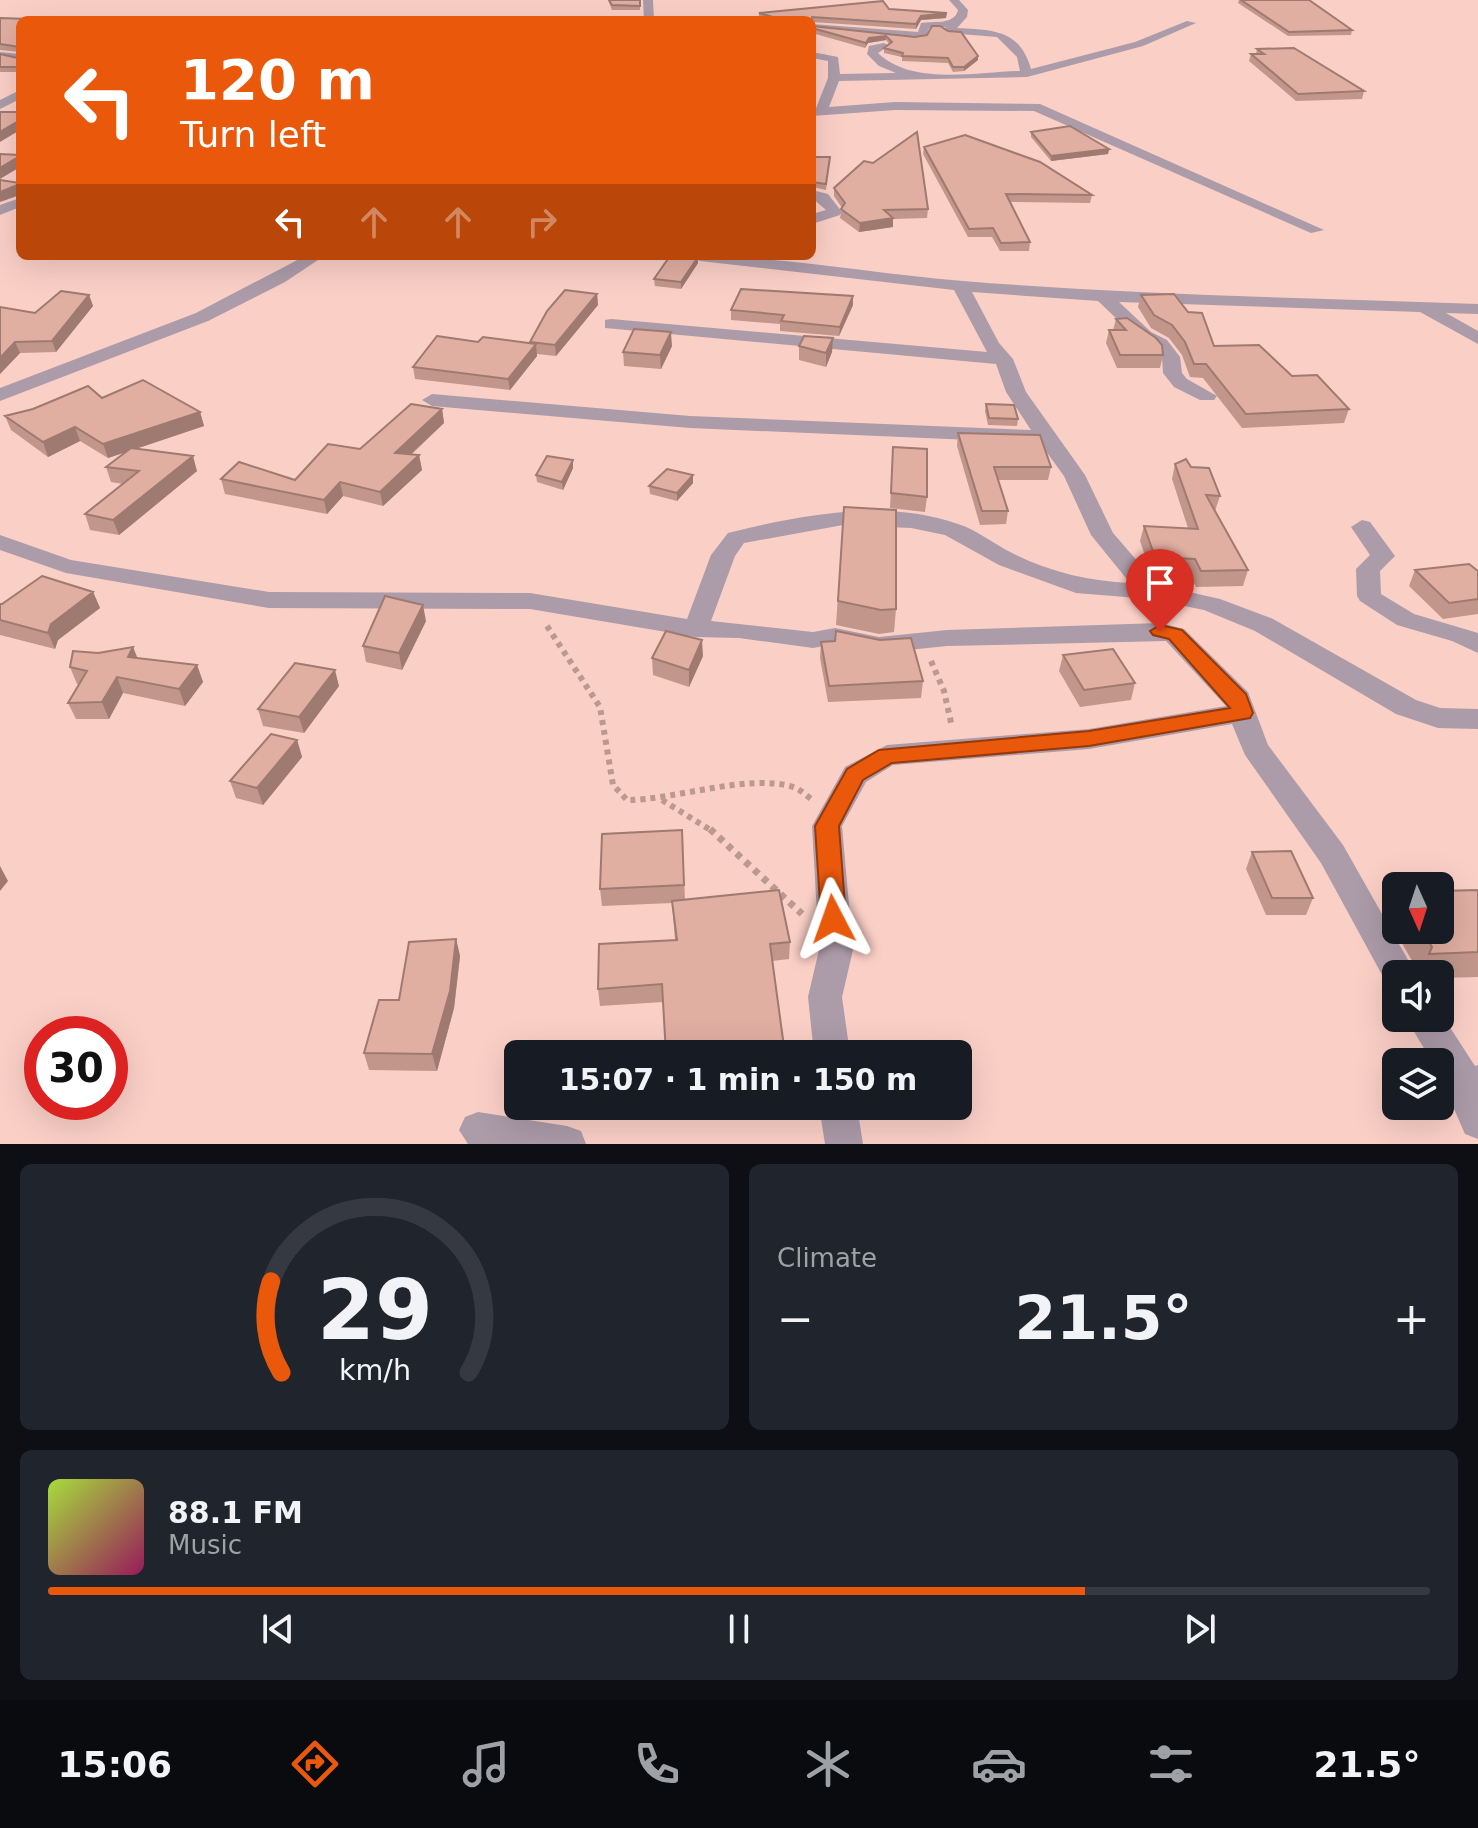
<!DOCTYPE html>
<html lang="en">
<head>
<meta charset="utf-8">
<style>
  :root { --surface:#171b24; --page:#20242c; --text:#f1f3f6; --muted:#9ea1a6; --line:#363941; --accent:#ea580c }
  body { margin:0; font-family:"DejaVu Sans",sans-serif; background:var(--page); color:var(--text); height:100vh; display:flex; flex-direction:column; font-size:30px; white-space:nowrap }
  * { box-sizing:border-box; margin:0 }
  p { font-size:26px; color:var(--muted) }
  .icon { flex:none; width:44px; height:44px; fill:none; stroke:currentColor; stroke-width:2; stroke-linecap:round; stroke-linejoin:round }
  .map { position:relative; height:1144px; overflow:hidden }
  .sheet { display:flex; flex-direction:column; gap:20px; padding:20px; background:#0d0f14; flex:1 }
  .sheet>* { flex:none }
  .top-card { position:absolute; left:16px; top:16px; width:800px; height:244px; border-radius:12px; box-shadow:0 8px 32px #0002; background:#ea580c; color:#fff; overflow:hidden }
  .needle { width:52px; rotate:177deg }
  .tools { position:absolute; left:1382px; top:872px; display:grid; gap:16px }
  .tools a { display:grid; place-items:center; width:72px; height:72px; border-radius:12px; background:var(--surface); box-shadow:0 8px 32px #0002; font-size:40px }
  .speed { position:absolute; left:24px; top:1016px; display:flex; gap:16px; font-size:40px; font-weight:700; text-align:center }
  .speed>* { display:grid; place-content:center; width:104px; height:104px; border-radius:50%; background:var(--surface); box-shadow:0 8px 32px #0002; line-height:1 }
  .speed .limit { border:12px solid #d22; background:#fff; color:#111 }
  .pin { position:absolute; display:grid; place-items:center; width:68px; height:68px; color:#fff; margin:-82px -34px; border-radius:50% 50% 50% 0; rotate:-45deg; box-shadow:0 0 8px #0007 }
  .pin .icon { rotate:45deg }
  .me { position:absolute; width:88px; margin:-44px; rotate:356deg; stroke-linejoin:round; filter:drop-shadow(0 0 6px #0008) }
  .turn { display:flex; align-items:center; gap:28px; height:168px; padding:0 32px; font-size:36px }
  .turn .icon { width:104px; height:104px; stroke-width:2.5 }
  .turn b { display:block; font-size:56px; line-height:68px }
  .lanes { display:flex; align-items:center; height:76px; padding:0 32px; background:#0003; justify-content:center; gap:40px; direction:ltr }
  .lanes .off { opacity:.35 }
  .big { font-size:60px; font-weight:800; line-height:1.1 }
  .sheet .widget { flex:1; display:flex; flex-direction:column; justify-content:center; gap:12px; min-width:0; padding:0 28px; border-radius:12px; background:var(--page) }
  .sheet .dial { align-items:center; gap:0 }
  .dial svg { height:208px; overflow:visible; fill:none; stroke:var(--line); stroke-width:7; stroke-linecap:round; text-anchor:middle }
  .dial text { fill:var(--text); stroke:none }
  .song { display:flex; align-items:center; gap:24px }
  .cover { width:96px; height:96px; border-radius:12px; background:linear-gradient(135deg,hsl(80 70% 55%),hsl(330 70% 35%)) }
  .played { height:8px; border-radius:4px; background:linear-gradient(90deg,var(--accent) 75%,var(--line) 75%) }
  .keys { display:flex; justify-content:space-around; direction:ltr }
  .heat { display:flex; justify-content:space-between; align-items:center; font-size:44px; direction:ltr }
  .sheet .tiles { flex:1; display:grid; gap:20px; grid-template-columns:1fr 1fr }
  .widget:last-child { grid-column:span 2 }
  .trip { position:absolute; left:504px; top:1040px; width:468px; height:80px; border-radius:12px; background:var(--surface); box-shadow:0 8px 32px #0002; font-weight:800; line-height:80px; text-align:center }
  .tabs { display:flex; height:128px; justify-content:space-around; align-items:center; background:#090b0e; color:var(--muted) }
  .tabs .icon { width:56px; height:56px }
  .tabs .active { color:var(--accent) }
  .tabs b { font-size:36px; color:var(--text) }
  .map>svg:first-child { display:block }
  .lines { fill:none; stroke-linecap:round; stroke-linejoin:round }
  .path-far1 { stroke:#bb9890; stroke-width:6; stroke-dasharray:5 5; stroke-linecap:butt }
  .path { stroke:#bb9890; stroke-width:7; stroke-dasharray:6 6; stroke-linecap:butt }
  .street { fill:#ac9ba9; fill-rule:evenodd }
  .wall { fill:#c2968b }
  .shaded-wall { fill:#9e7a71 }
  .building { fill:#e1aea2; stroke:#9e7a71; stroke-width:2 }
  .route { fill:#ea580c; stroke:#983908; stroke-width:2 }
</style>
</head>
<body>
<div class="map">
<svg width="1478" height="1144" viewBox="0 0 1478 1144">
  <rect width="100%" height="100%" fill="#facfc6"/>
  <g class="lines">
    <!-- path-far1 -->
    <path class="path-far1" d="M547,626L600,707L613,785L627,800C674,800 749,773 793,787C800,789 808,797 814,801
      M931,661L944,691L952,727
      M662,800L712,831"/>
    <!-- path -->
    <path class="path" d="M710,829L802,914"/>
    <!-- street -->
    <path class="street" d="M643,0H653L654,20H644Z
      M949,0H959L968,10L967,17L957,28C992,30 1020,29 1031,69L1135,42L1187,21L1196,23L1143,46L1027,77L839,81L829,107L895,102L1040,104L1324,230L1311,233L1034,111L895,110L812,116V108H816L828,78V61L812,58V52L838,57L840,74L896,73L879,66L867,54L869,46L884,43L889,46L878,53C912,86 977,72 1020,71L1017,57L997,37L948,33L943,30L946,27L929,28L926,37L915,39L812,30V24L918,32L921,23C934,21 955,25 958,10Z
      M0,52L20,54V60L0,58Z
      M20,90V99L0,109V100Z
      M812,190L828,194L842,212L840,215L812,224V214L826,210L812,198Z
      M20,198V207L0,215V205Z
      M305,256H324L285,282L208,321L0,401V388L196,313Z
      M692,256C783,256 873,274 963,281C1135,295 1306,298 1478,304V314L1446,313L1478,331V344L1420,312L1119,302L1151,332L1167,340L1180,357L1182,373L1187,379L1217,396L1214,400H1200L1174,387L1163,373L1162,357L1155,348L1139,340L1098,301L972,292L999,343L1013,359L1026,392L1085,475L1113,533L1158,585L1220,599L1273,619L1416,700L1440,708L1478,709V729L1438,728L1396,714L1255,631L1204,610L1150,599L1076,593L999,565L945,535L911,528L843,525L744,543L735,556L711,621L813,632L835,628L879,637L947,630L1160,623L1184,629L1248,692L1268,745L1343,845L1416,974H1396V987L1387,984L1321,863L1245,755L1232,724L1089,749L893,765L866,782L842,826L853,950L842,997L850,1054H814L808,997L819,950L812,826L845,767L887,745L1089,729L1226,706L1166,641L947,646L879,653L835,644L813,648L739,638L696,637L530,609L269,608L66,573L0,550V535L71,560L269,592L530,593L687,619L711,555L728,533C800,515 886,498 958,524C977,530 994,544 1012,553C1049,572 1089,581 1130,583L1091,535L1064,476L1040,443L690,428L432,406L422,400L432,394L690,416L1031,430L1006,392L996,364L605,328V320L611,319L987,352L954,290L700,261Z
      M1362,520L1370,522L1395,556L1380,571L1381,594L1414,614L1478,633V653L1452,641L1397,625L1360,601L1357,596L1356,569L1370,555L1351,527Z
      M1440,1012L1475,1066L1478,1065V1139L1465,1134C1457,1115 1440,1080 1440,1062H1432L1406,1018H1440Z
      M819,1106H857L863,1144H825Z
      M478,1112L567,1126L581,1131L586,1144H468L459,1130L465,1117Z"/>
  </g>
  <!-- wall -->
  <path class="wall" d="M608,0H640V10H612Z
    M1239,0H1309L1352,30L1351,35L1288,36L1238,3Z
    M889,9L946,18L921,20L916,29L812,22V20H767L759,18V13Z
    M0,18L20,20V72H0V54L18,58L20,52L0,50Z
    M812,26L915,37L978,56V60L964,71L953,72L948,63L902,61V57L884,53V48L889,44L886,40L868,43L865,48L812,33Z
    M1257,49L1364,91L1362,99L1296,101L1249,61L1251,54H1256Z
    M1031,132L1109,149L1108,154L1051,161L1031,137Z
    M924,147L1092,195L1090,203L1010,202L1030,242L1029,251H1000L992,237H968L923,154Z
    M812,157H830L826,190L813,187Z
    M834,188L928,209L927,218L893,219V227L859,232L840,218L842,208L834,196Z
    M698,263L681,289L655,286L654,279Z
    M597,294L598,305L556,356L537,354V356L510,390L415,379L413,367L478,342L530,344V342Z
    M89,295L93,306L56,352L20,353L0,374V307L35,313Z
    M1141,295L1214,346L1292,376L1349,409L1344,423L1242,428L1203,378L1190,377L1182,355L1169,338L1151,328L1138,307Z
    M853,296V305L839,336L780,331V324L731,320V310Z
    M1116,319L1163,355L1160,368H1117L1106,343L1109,330H1113Z
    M833,338L832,352L826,367L799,360V346Z
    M672,346L661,369L624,366L623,352Z
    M102,398L200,412L204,426L136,449L197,471L119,535L90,530L85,514L123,484L111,482L106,467L126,452L108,458L80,441L48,457L11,430L5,416Z
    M986,404L1018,419L1017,426L988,425L985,411Z
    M442,409L444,423L411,455H419L422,470L383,506L343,496L327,514L225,494L221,479L295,480Z
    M958,433L1051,467L1048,480H998L1008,511L1006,524L980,525L957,446Z
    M893,447L927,497L925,512L890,508Z
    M1175,464L1191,467L1220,496L1215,511L1248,570L1243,586L1196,587L1190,575L1151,573L1140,541L1144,526L1188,528L1172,479Z
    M573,468L563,490L537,482L536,475Z
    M693,475V483L677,501L650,494L649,486Z
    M844,507L896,609L894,632L879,634L836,625Z
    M1415,570L1478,571V614L1443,619L1409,586Z
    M93,592L100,608L58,640L55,649L0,635V604Z
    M426,621L402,670L366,662L363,646Z
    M821,642L923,681L921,698L828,702L820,658Z
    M1063,655L1135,683L1131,700L1080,707L1059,671Z
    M703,656L689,687L653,675L652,658Z
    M138,659L197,665L203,682L185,706L123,693L109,719H76L68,703L79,684H77L70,667Z
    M339,686L304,733L263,726L258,709Z
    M297,740L302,757L263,805L236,798L230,781Z
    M682,830L685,900L790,942L789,959L772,961L663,1002L600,1006L598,989L675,940L672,903L602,906L600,889Z
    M1252,852L1313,898L1306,915H1266L1246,869Z
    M1478,890V977L1440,978V974H1418L1419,973L1387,917L1396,899V930H1440Z
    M456,939L460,956L454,1008L437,1071L369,1070L364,1053L399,1000Z"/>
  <!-- shaded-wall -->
  <path class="shaded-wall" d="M947,13L946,18L921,20L916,29V24L921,16Z
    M886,36V40L868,43L865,48L866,43L869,38Z
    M978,56V60L964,71V67Z
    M20,120V130L0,142V132Z
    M1109,149L1108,154L1051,161V156Z
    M20,156V167L0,179V168Z
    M20,184V195L0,202V192Z
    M893,218V227L859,232L860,223Z
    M698,257V263L681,289V282Z
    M597,294L598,305L556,356L555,345Z
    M89,295L93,306L56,352L52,341Z
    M853,296V305L839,336L840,327Z
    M671,332L672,346L661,369L660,355Z
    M833,338L832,352L826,367V353Z
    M15,342L20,353L0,374V358Z
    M536,344L537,356L510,390L508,379Z
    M442,409L444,423L397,467L395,453Z
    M200,412L204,426L108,458L103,444Z
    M75,427L80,441L48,457L43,442Z
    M419,455L422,470L383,506L380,492Z
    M193,456L197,471L119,535L113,520Z
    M573,460V468L563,490L562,482Z
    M693,475V483L677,501V493Z
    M340,482L343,496L327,514L324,500Z
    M93,592L100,608L58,640L55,649L48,633L51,624Z
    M423,605L426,621L402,670L399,653Z
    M702,640L703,656L689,687V670Z
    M133,647L140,664L128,657Z
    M197,665L203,682L185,706L179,689Z
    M335,670L339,686L304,733L299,717Z
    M117,677L123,693L109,719L102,702Z
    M297,740L302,757L263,805L257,788Z
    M0,866L8,881L0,891Z
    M456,939L460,956L454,1008L437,1071L432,1054Z"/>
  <!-- building -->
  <path class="building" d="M609,0H640V6L612,5Z
    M1241,0H1309L1352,30L1289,32Z
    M883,1L889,9L947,13L921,16L916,24L812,17L811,20H783L759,13Z
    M0,18L57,20H20V47L0,44Z
    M812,26L915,37L927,35L932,26H940L948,31L961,32L978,56L964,67H953L948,58L902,56L903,53L884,48L892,42L886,36L869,38L866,43L812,28Z
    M1294,48L1364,91L1298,94L1251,54H1264L1257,49Z
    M20,50V67H0V54L18,58Z
    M0,112H20V120L0,132Z
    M1070,126L1109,149L1051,156L1031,132Z
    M917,132L928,209L884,210L893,218L860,223L841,209L845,203L834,188L864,161L873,163Z
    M965,135L1040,162L1092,195L1006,194L1030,242L1001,243L993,228L969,229L924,147Z
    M0,154L20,155V156L0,168Z
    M812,157H830L826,184L812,182Z
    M0,180L20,183V184L0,192Z
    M670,256L698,257L681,282L654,279Z
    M741,289L853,296L840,327L781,321L784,315L731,310Z
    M565,290L597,294L555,345L530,342L547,311Z
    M61,291L89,295L52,341L15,342L0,358V307L35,313Z
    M1174,294L1188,312L1202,313L1214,346L1259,345L1292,376L1317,375L1349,409L1246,414L1206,364H1194L1185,342L1172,325L1154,315L1141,295Z
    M1127,318L1156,338L1162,345L1163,355H1120L1109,330H1126L1116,319Z
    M634,329L671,332L660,355L623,352Z
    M437,336L478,342L483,337L536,344L508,379L413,367Z
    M804,336L833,338L826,353L799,346Z
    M143,380L200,412L103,444L75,427L43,442L5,416L33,409L88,386L102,398Z
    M411,404L442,409L395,453L419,455L380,492L340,482L324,500L221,479L239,462L295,480L328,444L360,449Z
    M986,404L1014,405L1018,419L989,418Z
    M958,433L1040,435L1051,467H994L1008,511H982Z
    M893,447L927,449V497L891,493Z
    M131,448L193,456L113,520L85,514L139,471L106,467Z
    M547,456L573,460L562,482L536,475Z
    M1186,459L1191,467L1209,468L1220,496L1206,495L1248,570L1201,571L1195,559L1155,557L1144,526L1198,529L1175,464Z
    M667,469L693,475L677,493L649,486Z
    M844,507L896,510V609L881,610L838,601Z
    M1469,564L1478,571V599L1449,603L1415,570Z
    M42,576L93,592L51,624L48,633L0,620V604H2Z
    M385,596L423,605L399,653L363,646Z
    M666,631L702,640L689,670L652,658Z
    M836,631L880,640L911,638L923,681L829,686L821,642L835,641Z
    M133,647L128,657L197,665L179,689L117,677L102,702L68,703L87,671L70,667L73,651L98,653Z
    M1113,649L1135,683L1084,690L1063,655Z
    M295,663L335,670L299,717L258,709Z
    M271,734L297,740L257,788L230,781Z
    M682,830L684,885L600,889L602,834Z
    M1291,851L1313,898H1272L1252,852Z
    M779,890L790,942L770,944L785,1054H666L662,984L598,989L599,944L677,940L672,901Z
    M1478,890V952L1429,954L1432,947L1422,930H1440V891Z
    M456,939L450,991L432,1054L364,1053L379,1000H399L409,942Z"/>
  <!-- route -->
  <path class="route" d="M1160,625L1182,630L1246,694L1253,713L1250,718L1089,746L892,763L863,780L839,826L846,919L842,926L833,929L825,926L821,919L815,826L847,769L879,750L1089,731L1230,708L1169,639L1153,635L1150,631Z"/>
</svg>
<div class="tools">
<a><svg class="needle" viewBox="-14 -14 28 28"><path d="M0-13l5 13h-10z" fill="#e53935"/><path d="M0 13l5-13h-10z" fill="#9ea1a6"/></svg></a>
<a><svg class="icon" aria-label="sound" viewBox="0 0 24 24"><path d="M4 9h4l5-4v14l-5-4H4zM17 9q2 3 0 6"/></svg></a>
<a><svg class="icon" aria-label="layers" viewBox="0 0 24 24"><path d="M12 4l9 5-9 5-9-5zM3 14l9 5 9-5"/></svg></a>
</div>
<div class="speed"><div class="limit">30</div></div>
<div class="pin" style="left:1160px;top:631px;background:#d93025"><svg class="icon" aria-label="arrive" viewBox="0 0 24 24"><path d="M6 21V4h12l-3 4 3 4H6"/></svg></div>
<svg class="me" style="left:833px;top:919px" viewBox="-20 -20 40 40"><path d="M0-17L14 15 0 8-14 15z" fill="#ea580c" stroke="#fff" stroke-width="4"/></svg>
<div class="trip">15:07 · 1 min · 150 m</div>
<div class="top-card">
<div class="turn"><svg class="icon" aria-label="left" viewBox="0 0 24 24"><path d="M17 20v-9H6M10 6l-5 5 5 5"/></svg><div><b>120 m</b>Turn left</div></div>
<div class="lanes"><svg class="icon" aria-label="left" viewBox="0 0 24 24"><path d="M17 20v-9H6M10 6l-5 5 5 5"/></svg><svg class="icon off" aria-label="ahead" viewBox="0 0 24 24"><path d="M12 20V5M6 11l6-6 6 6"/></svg><svg class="icon off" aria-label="ahead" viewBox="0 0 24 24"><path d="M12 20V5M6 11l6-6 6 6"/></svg><svg class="icon off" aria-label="right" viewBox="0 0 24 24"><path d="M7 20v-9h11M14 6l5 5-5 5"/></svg></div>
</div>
</div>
<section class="sheet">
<div class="tiles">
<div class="widget dial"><svg viewBox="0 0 100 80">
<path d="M14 69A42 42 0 1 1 86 69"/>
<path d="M14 69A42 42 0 0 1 10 34" stroke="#ea580c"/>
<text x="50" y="56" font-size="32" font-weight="700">29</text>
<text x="50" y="72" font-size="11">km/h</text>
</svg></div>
<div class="widget"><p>Climate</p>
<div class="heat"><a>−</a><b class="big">21.5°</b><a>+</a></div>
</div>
<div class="widget">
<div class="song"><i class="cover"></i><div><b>88.1 FM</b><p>Music</p></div></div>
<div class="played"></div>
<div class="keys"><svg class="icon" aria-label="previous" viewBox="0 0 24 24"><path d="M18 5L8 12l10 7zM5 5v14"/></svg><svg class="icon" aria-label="pause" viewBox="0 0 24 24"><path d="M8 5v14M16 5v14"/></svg><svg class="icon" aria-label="next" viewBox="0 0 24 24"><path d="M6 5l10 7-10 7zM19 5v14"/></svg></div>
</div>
</div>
</section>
<nav class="tabs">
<b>15:06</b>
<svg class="icon active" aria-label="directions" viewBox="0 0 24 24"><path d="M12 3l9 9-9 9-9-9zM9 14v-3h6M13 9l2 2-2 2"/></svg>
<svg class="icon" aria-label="music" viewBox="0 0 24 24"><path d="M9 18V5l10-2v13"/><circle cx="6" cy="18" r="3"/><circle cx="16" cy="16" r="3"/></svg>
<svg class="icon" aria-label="phone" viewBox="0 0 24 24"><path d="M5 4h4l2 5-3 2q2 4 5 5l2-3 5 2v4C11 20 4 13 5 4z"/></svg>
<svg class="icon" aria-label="climate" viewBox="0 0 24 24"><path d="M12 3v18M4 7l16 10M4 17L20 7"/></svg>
<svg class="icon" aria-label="car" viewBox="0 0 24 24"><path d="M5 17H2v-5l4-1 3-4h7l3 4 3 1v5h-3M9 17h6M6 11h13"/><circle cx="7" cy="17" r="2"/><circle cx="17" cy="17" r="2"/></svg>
<svg class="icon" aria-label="filters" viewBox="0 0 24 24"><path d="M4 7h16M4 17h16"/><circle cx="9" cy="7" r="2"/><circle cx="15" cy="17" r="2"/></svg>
<b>21.5°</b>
</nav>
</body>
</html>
